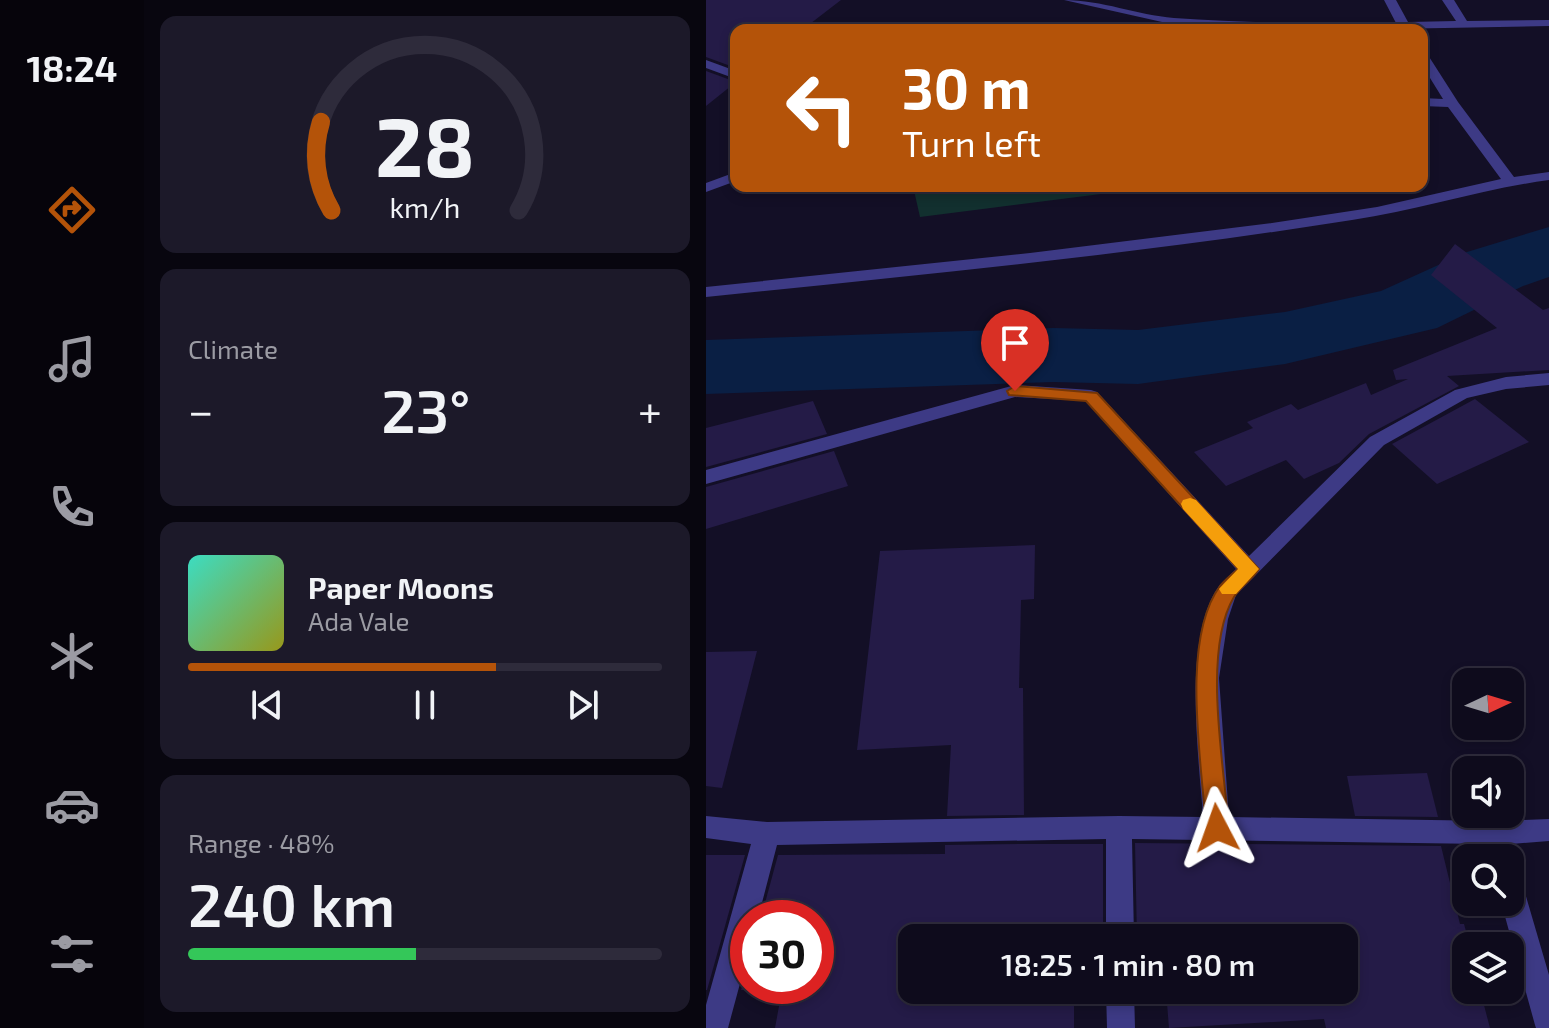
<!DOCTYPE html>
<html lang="en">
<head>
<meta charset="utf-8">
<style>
  :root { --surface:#0e0b1c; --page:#1c1929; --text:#f1f3f6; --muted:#9b9ba3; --line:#2e2b3b; --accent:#b45309 }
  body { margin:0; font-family:"Exo 2",sans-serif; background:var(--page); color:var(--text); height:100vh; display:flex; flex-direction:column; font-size:30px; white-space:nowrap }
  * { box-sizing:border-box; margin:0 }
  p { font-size:26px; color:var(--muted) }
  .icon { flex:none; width:44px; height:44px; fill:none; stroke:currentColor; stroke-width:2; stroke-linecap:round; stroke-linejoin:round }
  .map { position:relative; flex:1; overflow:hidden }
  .details { display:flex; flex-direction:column; gap:16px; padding:16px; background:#08060f; width:562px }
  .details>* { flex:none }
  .hud { position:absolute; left:24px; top:24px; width:698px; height:168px; border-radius:16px; box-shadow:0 4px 12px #0003,0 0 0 2px var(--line); background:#b45309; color:#fff; overflow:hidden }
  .needle { width:52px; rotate:86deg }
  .fabs { position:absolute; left:746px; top:668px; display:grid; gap:16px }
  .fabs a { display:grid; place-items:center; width:72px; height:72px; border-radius:16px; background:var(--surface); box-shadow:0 4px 12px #0003,0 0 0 2px var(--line); font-size:40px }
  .speed { position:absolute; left:24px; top:900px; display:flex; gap:16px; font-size:40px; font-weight:700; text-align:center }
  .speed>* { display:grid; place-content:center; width:104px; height:104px; border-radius:50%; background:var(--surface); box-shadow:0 4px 12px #0003,0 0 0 2px var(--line); line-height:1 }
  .speed .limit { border:12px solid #d22; background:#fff; color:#111 }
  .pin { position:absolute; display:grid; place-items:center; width:68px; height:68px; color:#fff; margin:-82px -34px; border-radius:50% 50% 50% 0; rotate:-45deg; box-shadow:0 0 8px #0007 }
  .pin .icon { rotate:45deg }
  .me { position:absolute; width:88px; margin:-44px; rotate:356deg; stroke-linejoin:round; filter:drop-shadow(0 0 6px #0008) }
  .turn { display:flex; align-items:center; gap:28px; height:168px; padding:0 40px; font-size:36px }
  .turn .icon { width:104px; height:104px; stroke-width:2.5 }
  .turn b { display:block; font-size:56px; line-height:68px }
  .big { font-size:60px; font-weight:600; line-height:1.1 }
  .details .tile { flex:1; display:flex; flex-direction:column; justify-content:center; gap:12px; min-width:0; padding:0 28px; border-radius:16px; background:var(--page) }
  .details .dial { align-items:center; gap:0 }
  .dial svg { height:208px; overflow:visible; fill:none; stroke:var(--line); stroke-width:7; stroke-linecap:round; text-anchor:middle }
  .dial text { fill:var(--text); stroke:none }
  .song { display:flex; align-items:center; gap:24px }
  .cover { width:96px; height:96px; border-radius:12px; background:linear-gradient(135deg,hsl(170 70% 55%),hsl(60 70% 35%)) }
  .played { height:8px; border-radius:4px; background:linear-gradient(90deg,var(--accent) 65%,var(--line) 65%) }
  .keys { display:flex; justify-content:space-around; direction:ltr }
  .heat { display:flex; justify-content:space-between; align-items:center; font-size:44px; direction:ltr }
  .charge { height:12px; border-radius:6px; background:linear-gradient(90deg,#34c759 48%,var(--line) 0) }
  .trip { position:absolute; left:192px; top:924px; width:460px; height:80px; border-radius:16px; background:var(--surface); box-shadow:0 4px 12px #0003,0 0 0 2px var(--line); font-weight:600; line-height:80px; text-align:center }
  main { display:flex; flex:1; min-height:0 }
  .menu { display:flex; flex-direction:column; width:144px; justify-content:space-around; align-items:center; background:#06040b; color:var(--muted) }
  .menu .icon { width:56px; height:56px }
  .menu .selected { color:var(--accent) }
  .menu b { font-size:36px; color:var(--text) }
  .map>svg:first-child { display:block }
  .green { fill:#12302f }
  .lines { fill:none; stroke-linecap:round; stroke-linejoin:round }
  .river { fill:#0a1f44; fill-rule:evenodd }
  .building { fill:#241b47 }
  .minor { fill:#3d3a85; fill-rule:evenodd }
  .route { fill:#b45309; stroke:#753606; stroke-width:2 }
  .slow { fill:#f59e0b }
</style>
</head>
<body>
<main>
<nav class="menu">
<b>18:24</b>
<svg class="icon selected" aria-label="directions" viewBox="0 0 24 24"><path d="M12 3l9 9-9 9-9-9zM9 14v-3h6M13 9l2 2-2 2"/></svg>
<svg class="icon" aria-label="music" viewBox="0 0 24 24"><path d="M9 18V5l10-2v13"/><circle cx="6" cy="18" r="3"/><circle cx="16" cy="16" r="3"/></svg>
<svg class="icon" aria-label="phone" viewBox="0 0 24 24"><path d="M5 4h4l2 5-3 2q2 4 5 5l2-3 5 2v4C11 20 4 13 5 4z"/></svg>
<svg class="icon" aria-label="climate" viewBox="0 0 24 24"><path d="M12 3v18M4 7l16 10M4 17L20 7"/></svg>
<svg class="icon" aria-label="car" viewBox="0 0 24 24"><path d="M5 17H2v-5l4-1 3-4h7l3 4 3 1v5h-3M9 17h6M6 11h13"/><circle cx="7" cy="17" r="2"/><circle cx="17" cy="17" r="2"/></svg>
<svg class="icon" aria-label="filters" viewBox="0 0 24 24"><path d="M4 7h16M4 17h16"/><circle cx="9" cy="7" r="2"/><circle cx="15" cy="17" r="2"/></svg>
</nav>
<section class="details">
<div class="tile dial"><svg viewBox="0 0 100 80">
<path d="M14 69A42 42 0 1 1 86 69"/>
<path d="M14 69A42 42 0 0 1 10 35" stroke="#b45309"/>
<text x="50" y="56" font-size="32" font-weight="700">28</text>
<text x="50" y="72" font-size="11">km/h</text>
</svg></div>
<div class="tile"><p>Climate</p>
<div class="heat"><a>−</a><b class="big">23°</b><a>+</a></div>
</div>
<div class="tile">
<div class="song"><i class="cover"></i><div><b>Paper Moons</b><p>Ada Vale</p></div></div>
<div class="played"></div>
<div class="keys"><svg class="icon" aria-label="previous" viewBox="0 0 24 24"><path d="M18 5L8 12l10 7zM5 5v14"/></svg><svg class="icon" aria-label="pause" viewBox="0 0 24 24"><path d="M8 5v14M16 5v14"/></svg><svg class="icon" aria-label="next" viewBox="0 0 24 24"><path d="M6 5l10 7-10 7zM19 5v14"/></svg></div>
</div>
<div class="tile"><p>Range · 48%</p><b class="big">240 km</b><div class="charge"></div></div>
</section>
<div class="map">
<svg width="843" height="1028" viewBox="0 0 843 1028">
  <rect width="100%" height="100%" fill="#130f26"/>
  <!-- green -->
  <path class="green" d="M207,186H458L214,217Z"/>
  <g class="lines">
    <!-- river -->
    <path class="river" d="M843,227V277L817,286L731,328L579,364L432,384L347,382L0,394V340L347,328L432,330L579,312L675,291L761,252Z"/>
  </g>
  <!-- building -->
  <path class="building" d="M0,0H135L96,30H30V68L0,57Z
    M0,71L30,82L0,106Z
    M749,244L837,310L843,308V370L741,376L753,386L663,434L633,463L598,479L580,460L520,486L488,452L547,428L541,422L585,404L592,410L660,383L665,395L702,379L690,380L687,370L791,328L725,275Z
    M769,399L823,442L731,484L686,444Z
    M107,401L121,434L0,467V428Z
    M128,451L142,486L0,529V487Z
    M329,545L328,599L315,600L313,688H317L318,815L241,816L245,745L151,750L174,551Z
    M51,651L16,788L0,786V652Z
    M721,773L732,817L649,816L641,776Z
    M429,843L735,846L754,924H758L764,946H760V990H774L784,1028H620L618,1019L463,1028L461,1003L431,1004V990H638V938H431Z
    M318,844H397V938H206V990H397V1005H368V1028H69L76,990H35L42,966V986H110V918H55L72,855L239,854V845Z
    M0,855H39L1,990H0Z"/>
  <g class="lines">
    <!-- minor -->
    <path class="minor" d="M358,0C396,0 431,15 468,18C541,23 617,24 690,23L678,0H690L702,22L750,21L736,0H748L761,21L843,20V26L628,30L465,24Z
      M716,51L720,52L752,102L808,177L843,172V180C776,189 713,210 646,220C432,254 216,275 0,297V287L324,253L566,223L671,207L795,179L742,107L716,106V98L737,99L716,65Z
      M0,60L30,71V79L0,68Z
      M30,172V181L0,192V183Z
      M843,373V385L800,389L761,398L678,445L530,595L522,619L513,678L523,817L789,821L843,819V841L805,844L809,858L804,867V858H783L779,844L426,839L428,938H400V839L71,845L52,918H42V954L22,1028H0V1005L45,844L0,838V816L61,822L413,816L497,817C493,756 476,638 513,586C518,580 525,574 530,569L380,401L309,397L0,484V470L309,385L385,390L391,392L543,556L664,437L749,390L800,377Z
      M804,874L813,877L817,886L843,975V1028H830L829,1025L795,902H804Z
      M400,990H428L429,1028H401Z"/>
  </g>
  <!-- route -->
  <path class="route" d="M309,386L391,393L553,569C546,580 535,586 528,597C496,650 518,766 523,828L519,835L511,838L503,835L500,828C496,763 474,640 514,586C519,580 526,574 532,569L380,401L303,395L301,391Z"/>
  <!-- slow -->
  <path class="slow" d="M484,498L490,500L553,569L530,594H516L513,589L532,569L477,509L475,504L477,500Z"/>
</svg>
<div class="fabs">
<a><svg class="needle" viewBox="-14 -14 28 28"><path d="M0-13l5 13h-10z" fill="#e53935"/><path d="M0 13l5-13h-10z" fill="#9b9ba3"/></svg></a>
<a><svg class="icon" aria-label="sound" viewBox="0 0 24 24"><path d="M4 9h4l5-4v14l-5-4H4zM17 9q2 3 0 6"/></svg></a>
<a><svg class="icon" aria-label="search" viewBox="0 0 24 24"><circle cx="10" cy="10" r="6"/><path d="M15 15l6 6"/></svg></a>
<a><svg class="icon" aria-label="layers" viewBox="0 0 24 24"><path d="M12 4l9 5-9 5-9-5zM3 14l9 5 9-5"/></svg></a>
</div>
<div class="speed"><div class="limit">30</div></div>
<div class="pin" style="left:309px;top:391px;background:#d93025"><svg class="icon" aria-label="arrive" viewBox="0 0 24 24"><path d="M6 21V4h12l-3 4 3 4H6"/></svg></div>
<svg class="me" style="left:511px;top:828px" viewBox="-20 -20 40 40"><path d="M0-17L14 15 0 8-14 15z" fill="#b45309" stroke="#fff" stroke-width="4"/></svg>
<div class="trip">18:25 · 1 min · 80 m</div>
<div class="hud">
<div class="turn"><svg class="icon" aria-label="left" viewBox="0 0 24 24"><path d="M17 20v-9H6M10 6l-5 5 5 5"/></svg><div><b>30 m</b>Turn left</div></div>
</div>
</div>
</main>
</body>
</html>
